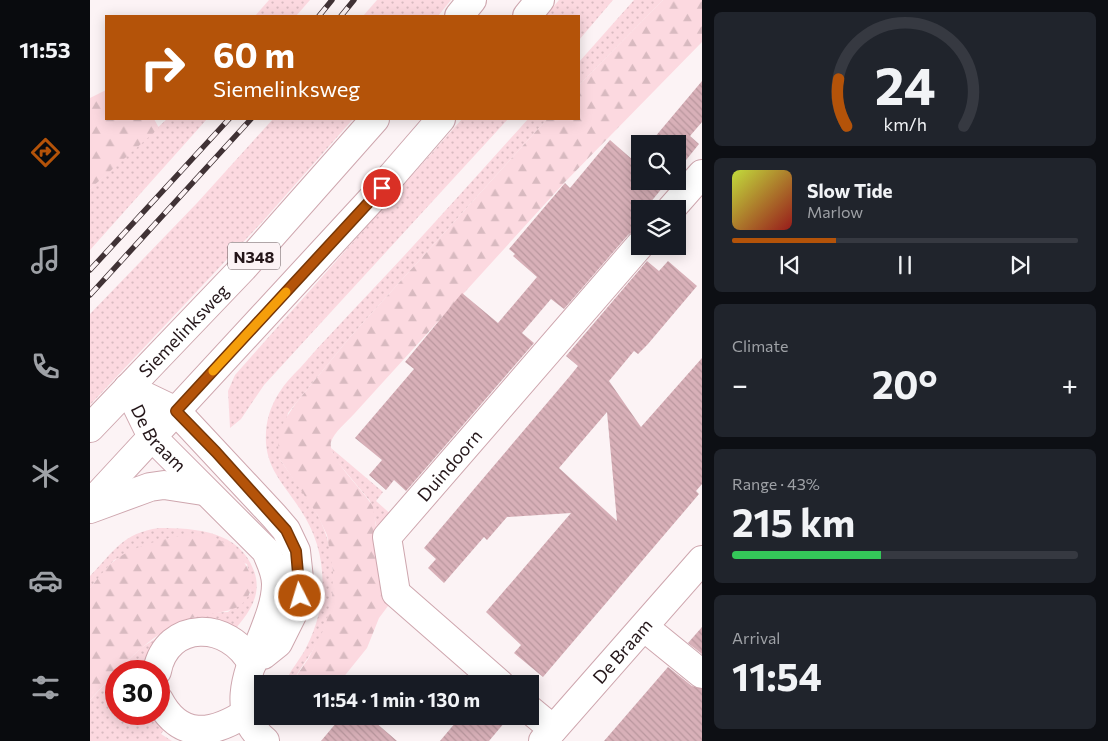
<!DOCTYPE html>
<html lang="en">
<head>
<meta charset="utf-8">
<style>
  :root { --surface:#171b24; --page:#20242c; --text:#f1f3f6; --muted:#9ea1a6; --line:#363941; --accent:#b45309 }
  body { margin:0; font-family:Commissioner,sans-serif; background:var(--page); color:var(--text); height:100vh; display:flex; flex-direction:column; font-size:19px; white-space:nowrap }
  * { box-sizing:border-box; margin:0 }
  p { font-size:16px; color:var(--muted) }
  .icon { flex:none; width:28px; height:28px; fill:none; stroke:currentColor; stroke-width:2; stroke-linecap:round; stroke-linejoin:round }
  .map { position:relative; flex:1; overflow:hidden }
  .side { display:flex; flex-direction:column; gap:12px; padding:12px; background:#0d0f14; width:406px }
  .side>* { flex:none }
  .banner { position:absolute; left:15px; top:15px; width:475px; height:105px; border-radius:0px; box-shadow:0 2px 12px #0003; background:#b45309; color:#fff; overflow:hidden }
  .controls { position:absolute; left:541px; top:135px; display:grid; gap:10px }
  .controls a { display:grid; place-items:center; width:55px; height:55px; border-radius:0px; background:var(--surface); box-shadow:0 2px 12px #0003; font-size:25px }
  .speed { position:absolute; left:15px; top:660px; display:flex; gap:10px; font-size:25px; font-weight:700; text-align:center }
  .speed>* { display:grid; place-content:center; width:65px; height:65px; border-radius:50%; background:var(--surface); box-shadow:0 2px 12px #0003; line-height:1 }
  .speed .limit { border:8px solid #d22; background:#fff; color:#111 }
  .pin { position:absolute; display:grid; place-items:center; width:42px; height:42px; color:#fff; margin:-21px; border:2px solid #fff; border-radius:50%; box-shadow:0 1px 5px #0007 }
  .me { position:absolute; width:55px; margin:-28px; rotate:355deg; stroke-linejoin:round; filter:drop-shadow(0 0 4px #0008) }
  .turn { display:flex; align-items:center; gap:18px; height:105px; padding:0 25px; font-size:22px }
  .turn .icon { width:65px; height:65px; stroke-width:2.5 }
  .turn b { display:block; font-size:35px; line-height:42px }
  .big { font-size:38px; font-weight:700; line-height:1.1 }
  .side .widget { flex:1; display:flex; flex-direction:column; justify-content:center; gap:8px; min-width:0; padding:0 18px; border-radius:8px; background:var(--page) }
  .side .dial { align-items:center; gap:0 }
  .dial svg { height:130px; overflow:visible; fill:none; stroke:var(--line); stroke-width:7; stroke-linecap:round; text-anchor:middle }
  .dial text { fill:var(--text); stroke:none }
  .song { display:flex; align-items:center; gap:15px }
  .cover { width:60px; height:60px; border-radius:8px; background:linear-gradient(135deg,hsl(70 70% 55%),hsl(0 70% 35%)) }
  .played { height:5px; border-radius:2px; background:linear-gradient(90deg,var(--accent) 30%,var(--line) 30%) }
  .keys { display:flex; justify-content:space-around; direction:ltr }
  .heat { display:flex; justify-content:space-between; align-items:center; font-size:28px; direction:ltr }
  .charge { height:8px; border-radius:4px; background:linear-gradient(90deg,#34c759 43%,var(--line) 0) }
  .trip { position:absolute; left:164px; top:675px; width:285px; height:50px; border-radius:0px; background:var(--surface); box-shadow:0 2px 12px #0003; font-weight:700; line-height:50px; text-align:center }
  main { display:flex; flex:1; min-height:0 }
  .tab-bar { display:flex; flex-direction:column; width:90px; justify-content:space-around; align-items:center; background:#090b0e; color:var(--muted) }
  .tab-bar .icon { width:35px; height:35px }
  .tab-bar .on { color:var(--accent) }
  .tab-bar b { font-size:22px; color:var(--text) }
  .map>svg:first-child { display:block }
  .grass { fill:url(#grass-dots) }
  .forest { fill:url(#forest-firs) }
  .building { fill:url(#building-back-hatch); fill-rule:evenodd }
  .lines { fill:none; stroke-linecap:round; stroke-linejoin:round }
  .minor-casing { stroke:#cea6ae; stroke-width:30 }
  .major-casing { stroke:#cea6ae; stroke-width:30 }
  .minor { stroke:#fff; stroke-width:28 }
  .major { stroke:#fff; stroke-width:28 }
  .rail-casing { stroke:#403235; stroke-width:5.5 }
  .rail { stroke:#fcf3f5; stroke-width:4; stroke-dasharray:11; stroke-linecap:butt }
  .route-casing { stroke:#753606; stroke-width:12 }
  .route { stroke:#b45309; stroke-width:9 }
  .slow { stroke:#f59e0b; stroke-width:9 }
  .labels { text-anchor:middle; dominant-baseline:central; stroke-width:4.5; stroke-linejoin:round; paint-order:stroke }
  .shield { fill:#fcf3f5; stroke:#65585b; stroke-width:1 }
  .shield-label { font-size:16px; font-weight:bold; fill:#241619 }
  .street-label { font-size:18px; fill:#241619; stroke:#fcf3f5 }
</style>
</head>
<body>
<main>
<nav class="tab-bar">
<b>11:53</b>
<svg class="icon on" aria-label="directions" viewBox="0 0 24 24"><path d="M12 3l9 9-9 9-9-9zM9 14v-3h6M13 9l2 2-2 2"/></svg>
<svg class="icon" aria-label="music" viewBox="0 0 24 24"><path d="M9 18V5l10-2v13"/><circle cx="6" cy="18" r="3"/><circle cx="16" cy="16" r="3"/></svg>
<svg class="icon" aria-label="phone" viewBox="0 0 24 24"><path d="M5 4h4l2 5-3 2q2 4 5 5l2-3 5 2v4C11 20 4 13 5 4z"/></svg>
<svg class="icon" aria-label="climate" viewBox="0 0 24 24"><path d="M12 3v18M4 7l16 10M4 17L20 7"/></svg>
<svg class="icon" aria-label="car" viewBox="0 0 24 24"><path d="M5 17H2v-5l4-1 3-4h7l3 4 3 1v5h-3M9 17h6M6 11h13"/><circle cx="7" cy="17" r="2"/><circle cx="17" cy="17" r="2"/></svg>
<svg class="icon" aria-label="filters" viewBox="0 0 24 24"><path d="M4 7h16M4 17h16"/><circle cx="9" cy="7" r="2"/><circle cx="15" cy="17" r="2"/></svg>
</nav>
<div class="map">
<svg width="612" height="741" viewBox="0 0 612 741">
  <defs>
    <pattern id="grass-dots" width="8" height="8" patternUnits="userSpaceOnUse" patternTransform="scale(1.25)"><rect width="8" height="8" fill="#fcd9e0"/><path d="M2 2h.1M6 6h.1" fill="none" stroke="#d8bac0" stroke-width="1.8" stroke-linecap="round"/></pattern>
    <pattern id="forest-firs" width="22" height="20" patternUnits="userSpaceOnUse" patternTransform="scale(1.25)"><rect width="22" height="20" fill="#fcd9e0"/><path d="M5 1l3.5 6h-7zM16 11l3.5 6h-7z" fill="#d8bac0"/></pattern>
    <pattern id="building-back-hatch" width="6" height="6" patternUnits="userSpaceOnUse" patternTransform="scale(1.25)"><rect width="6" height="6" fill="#d8b0b8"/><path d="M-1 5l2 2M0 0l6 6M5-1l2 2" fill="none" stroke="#b9979e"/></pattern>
  </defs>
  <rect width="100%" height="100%" fill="#fcf3f5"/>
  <!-- grass -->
  <path class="grass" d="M179,0H220L206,16H165Z
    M287,0H361L348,16H273Z
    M469,0H523L489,40V16H456Z
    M544,0H573L489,85V62Z
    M77,119H117L0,250V189Z
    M183,119H263L173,221L0,405V314L107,203Z
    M372,119H418L174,385L151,419L140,428L138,391L145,375Z
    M438,119H457L261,336L206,403L198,413L189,458C201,476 215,493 226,512C245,546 249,591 235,628C226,648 212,665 201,684H195C199,671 210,660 216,648C239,603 239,552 210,509C196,487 178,471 176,443C175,424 179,409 189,393C195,383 203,375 211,367C234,340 259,315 283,289C336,233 387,176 438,119Z
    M241,448L293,492L286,501L304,517L289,536L280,501L245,459Z
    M69,528C106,528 150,531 164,571C172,593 161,610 147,627H135L57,671H27L51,648L77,631L95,620L116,613L138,612L160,594L161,584L157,564L80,538L24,560L0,588V576C24,551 33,533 69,528Z
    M26,672V714H64L76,727L71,734L82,741H0V700Z"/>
  <!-- forest -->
  <path class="forest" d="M573,0H612V42L474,183L264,414C257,422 244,432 241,442C237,458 275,491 283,507L298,606L289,618L277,648L248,684H201L218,659L235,627L242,599L243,571L237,535L227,514L189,458L188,440L194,421L206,403L261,336L457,119H489V85Z
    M16,90V119H64L69,128L0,189V98Z
    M110,533C137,536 180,576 153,603C143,614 112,613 96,620C57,636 28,670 0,700V588C8,579 15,568 24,561C45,544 84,536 110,533Z"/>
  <!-- building -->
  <path class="building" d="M612,81V122L600,136L609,144L588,170V144H559Z
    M520,140L544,161L550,154V181H578L555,209H550V225L538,235L474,309L461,299L432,333L444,343L316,491L304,480L296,490L279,475L292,460L265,438L324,369L315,362L372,293L408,323L447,277L423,256L425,254L419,249L475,183L480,188Z
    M557,261L569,271L578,261L607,286L558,344L548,354L544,351L519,381L551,427L612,358V484L606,491L609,494L598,507L453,677L424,653L431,645L396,612L481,513L417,517L397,540L394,537L354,583L338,568L346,559L334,548L480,376L488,366L476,356ZM517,412L527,521L469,468Z
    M612,627V654L598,643Z
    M578,667L602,686L612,689V741H514Z
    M252,716H278L307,741H231Z
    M371,716H420L399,741H350Z"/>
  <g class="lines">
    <!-- minor casing -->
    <g class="minor-casing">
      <g id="minor">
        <path d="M581,209L612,174"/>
        <path id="s1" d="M38,388L62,437L176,551C180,561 186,572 186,584C186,634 123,699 175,741"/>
        <path d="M38,388L86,411L184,516L196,530L206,551L211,597L188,643L173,655"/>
        <path d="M0,509L60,487L74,485L113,491"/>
        <path d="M554,627L612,674"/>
        <path d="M67,671C77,620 139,620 162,664"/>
        <path id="s2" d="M410,684L306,593L297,537L550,245"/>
        <path d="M69,700C90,740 122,735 156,713"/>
        <path d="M440,710L463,729"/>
        <path id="s3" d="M453,741L612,560"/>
      </g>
    </g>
    <!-- major casing -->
    <g class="major-casing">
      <g id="major">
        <path d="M369,16L382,0"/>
        <path d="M437,16L450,0"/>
        <path id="s4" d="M0,428L153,268L285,119"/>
        <path d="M0,504L280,201L351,119"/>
      </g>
    </g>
    <!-- minor -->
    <use href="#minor" class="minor"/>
    <!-- major -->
    <use href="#major" class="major"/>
    <!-- rail casing -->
    <g class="rail-casing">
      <path id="rail" d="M229,16L242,0
        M251,16L264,0
        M0,270L139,119
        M0,295L161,119"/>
    </g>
    <!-- rail -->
    <use href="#rail" class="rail"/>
  </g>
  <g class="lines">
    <!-- route casing -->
    <g class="route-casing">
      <path id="route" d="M210,596L206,551L196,530L126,452L86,411L292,188"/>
    </g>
    <!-- route -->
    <use href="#route" class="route"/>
    <!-- slow -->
    <path class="slow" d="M123,371L196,292"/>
  </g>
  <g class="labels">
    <!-- shield labels -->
    <rect class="shield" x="138" y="242.5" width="52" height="27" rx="4"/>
    <g class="shield-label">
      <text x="164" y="256">N348</text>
    </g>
    <!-- street labels -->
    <g class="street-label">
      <text stroke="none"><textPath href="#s4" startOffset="135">Siemelinksweg</textPath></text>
      <text stroke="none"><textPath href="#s1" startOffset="59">De Braam</textPath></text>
      <text stroke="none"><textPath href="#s2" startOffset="290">Duindoorn</textPath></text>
      <text stroke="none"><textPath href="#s3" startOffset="120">De Braam</textPath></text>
    </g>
  </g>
</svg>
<div class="controls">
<a><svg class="icon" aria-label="search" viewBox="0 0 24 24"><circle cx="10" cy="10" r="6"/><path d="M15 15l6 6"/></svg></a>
<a><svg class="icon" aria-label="layers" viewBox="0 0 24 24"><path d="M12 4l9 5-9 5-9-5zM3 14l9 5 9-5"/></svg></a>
</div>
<div class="speed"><div class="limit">30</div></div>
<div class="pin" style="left:292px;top:188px;background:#d93025"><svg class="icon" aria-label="arrive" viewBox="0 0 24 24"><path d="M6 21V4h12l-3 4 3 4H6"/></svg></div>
<svg class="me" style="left:210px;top:596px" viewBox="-20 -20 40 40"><circle r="17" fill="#b45309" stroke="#fff" stroke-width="3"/><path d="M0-11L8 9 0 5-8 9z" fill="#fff"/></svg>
<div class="trip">11:54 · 1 min · 130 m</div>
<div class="banner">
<div class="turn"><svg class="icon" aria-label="right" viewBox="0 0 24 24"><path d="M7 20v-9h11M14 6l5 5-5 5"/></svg><div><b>60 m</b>Siemelinksweg</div></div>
</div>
</div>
<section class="side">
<div class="widget dial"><svg viewBox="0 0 100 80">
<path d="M14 69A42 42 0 1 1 86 69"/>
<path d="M14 69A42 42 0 0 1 9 40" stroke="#b45309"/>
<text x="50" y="56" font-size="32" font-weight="700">24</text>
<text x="50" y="72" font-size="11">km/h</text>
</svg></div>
<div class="widget">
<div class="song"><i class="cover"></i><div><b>Slow Tide</b><p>Marlow</p></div></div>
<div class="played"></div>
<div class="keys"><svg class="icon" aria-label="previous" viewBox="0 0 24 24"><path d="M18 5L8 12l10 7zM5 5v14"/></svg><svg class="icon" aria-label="pause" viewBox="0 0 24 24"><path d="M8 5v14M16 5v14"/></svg><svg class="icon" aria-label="next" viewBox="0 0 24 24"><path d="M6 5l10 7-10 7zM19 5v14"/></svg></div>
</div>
<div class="widget"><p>Climate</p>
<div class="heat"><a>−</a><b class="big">20°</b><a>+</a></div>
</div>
<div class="widget"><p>Range · 43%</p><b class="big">215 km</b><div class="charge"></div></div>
<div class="widget"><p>Arrival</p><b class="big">11:54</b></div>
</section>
</main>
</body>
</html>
